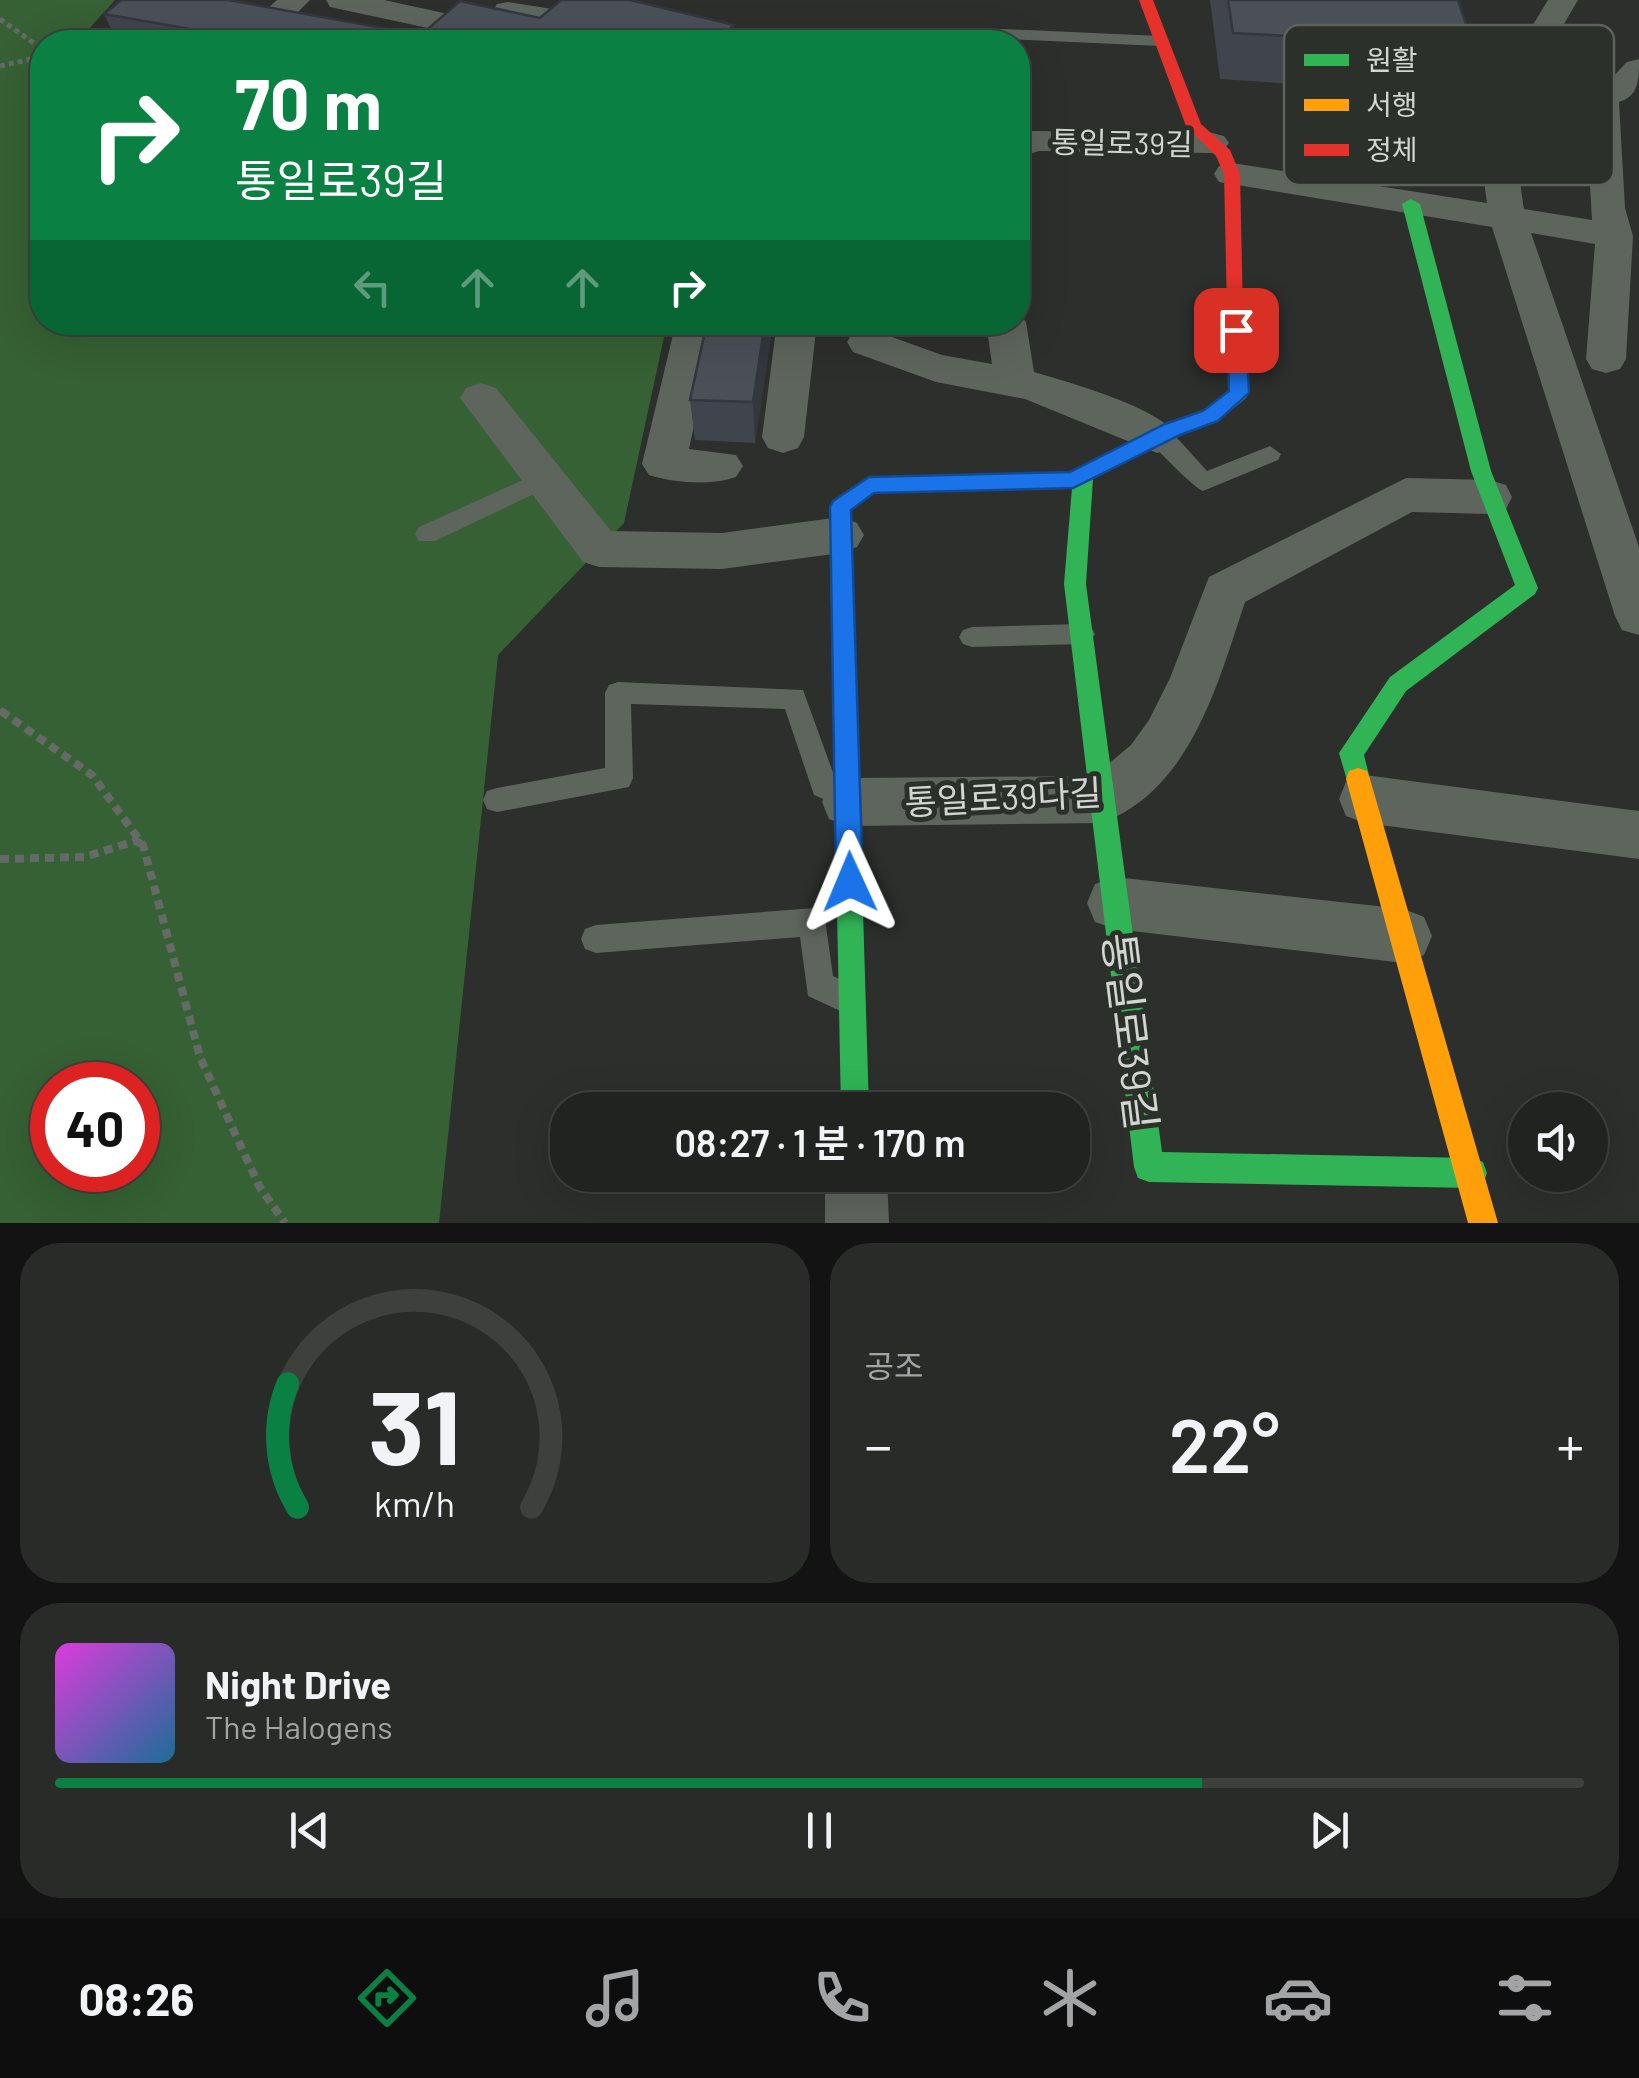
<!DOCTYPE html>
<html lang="ko">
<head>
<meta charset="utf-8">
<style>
  :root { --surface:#212320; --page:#292b29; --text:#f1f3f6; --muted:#a2a4a5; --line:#3e403e; --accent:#0b8043 }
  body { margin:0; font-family:Barlow,"Noto Sans KR",sans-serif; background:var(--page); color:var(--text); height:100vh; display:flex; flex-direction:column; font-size:38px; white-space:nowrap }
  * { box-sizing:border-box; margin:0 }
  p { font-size:32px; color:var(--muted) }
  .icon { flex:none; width:55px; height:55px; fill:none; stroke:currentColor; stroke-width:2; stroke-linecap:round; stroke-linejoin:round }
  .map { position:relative; height:1223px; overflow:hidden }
  .details { display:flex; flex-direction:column; gap:20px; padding:20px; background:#121312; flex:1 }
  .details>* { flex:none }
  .guide { position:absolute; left:30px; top:30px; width:1000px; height:305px; border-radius:40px; box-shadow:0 10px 40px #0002,0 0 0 2px var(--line); background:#0b8043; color:#fff; overflow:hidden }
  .buttons { position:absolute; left:1508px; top:1092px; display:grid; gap:20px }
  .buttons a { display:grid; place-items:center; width:100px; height:100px; border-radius:50%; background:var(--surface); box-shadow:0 10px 40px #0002,0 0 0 2px var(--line); font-size:50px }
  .speed { position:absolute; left:30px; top:1062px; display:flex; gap:20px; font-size:50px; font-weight:700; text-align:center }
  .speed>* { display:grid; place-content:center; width:130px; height:130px; border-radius:50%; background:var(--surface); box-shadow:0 10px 40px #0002,0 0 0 2px var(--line); line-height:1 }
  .speed .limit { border:15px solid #d22; background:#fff; color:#111 }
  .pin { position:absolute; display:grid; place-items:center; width:85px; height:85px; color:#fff; margin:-42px; border-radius:20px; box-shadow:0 5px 15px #0006 }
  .me { position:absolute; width:110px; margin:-55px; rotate:359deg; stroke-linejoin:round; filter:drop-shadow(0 0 8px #0008) }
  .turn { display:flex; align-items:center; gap:35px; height:210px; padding:0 40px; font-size:45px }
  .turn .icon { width:130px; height:130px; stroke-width:2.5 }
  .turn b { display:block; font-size:70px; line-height:85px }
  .lanes { display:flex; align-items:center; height:95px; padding:0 40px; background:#0003; justify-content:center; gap:50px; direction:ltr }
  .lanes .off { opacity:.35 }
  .big { font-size:75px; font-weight:600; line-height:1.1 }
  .details .card { flex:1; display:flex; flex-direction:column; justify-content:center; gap:15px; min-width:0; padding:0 35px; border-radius:40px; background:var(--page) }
  .details .dial { align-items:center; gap:0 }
  .dial svg { height:260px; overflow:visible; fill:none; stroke:var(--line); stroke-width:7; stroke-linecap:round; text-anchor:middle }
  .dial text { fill:var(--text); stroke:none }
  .song { display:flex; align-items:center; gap:30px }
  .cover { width:120px; height:120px; border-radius:15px; background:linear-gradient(135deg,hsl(300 70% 55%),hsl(200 70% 35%)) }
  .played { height:10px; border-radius:5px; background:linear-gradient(90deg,var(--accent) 75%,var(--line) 75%) }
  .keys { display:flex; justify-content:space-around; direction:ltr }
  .heat { display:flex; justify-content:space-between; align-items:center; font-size:55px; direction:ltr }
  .details .tiles { flex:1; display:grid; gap:20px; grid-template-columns:1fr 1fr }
  .card:last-child { grid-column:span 2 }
  .trip { position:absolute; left:550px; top:1092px; width:540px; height:100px; border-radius:40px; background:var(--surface); box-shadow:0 10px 40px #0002,0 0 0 2px var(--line); font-weight:600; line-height:100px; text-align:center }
  .dock { display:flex; height:160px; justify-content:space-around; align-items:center; background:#0d0e0d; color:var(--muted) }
  .dock .icon { width:70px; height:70px }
  .dock .current { color:var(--accent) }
  .dock b { font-size:45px; color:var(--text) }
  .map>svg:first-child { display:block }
  .forest { fill:#366134; fill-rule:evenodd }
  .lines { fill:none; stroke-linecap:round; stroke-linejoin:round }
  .path-far2 { stroke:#666a66; stroke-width:5; stroke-dasharray:5 4; stroke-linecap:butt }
  .path-far1 { stroke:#666a66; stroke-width:6; stroke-dasharray:8 5; stroke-linecap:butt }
  .path { stroke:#666a66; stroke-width:8; stroke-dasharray:9 6; stroke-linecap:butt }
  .lane { fill:#5e655d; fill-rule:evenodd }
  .street { fill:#5e655d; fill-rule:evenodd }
  .fast { fill:#30b455; fill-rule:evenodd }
  .slow { fill:#ff9f0a; fill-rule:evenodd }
  .jam { fill:#e5322d; fill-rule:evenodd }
  .wall { fill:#40444c }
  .shaded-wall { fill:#34373e }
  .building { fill:#4b4f58; stroke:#34373e; stroke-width:2.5 }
  .route { fill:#1a73e8; stroke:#114b97; stroke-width:2.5 }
  .labels { text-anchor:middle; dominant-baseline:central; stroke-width:10; stroke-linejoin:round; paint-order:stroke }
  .far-street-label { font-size:30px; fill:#d2d5d1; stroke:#2b302a }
  .street-label { font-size:35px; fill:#d2d5d1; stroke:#2b302a }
  .near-street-label { font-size:42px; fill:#d2d5d1; stroke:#2b302a }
  .key { fill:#2b302a; stroke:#5d625c; stroke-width:2.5 }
  .key-label { font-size:28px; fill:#d2d5d1 }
</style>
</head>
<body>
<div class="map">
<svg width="1639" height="1223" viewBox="0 0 1639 1223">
  <rect width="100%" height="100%" fill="#2c2f2b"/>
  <!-- forest -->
  <path class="forest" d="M0,0H115L77,42H42V322L667,323L624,523L498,655L439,1223H0ZM52,1085H138V1170H52Z"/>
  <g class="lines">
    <!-- path-far2 -->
    <path class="path-far2" d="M0,19L42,49
      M0,66L36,58L42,52"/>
    <!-- path-far1 -->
    <path class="path-far1" d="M0,710L5,713"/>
    <!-- path -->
    <path class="path" d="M1,711L92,775L143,845L200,1057L259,1186L285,1223
      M0,859L84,857L136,841L141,844"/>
    <!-- lane -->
    <path class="lane" d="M1002,29L1160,36L1168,41L1160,46L1002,39L953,42L951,39L959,34Z
      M1157,429L1179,440L1207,471L1270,446L1281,454L1278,460L1203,491C1194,488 1153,446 1146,437Z
      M545,470L557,479L553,485L435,541H419L415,534L419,527Z
      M1082,624L1091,627L1095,634L1091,641L1082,644L972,647L963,644L959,637L963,630L972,627Z
      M618,682L803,690L835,778L844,790L840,799L830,802L814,795L785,709L631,704L633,778L629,787L497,812L487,809L483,800L487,791L497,788L605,768V693L609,685Z
      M814,908L824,912L833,976L860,989L864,1000L860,1011L849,1015L808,996L800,937L596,953L585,949L581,939L585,929L596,925Z"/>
    <!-- street -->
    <path class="street" d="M277,0H310L281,29L308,35L313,42L246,40L241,33Z
      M326,0H384L485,22L497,4L508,2L700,32L711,35L716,42H644L516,22L504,40L493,42L330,7Z
      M1548,0H1578L1544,58L1606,84L1627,62L1639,59C1639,80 1639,96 1619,102L1625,208L1633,236L1626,359L1620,369L1606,373L1592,369L1586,359L1595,244L1531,233L1639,547V635L1622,630L1615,616L1492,227L1219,182L1214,174L1219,166L1232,163L1487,203L1482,166L1486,84L1522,43ZM1529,75L1585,99L1592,220L1524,209C1519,177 1508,99 1529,75Z
      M1033,131L1212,133L1224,136L1229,143L1224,150L1212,153L1039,151L1018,158V135Z
      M1018,312L1026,322L1034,372C1068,382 1162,408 1178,437L1172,448L1157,453L1025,399L936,382L853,352L847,342L853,332L867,328L942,355L992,364L986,322H1018Z
      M676,322H716L689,449L736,455L743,466L736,477C710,486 675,483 649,475L642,464Z
      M777,322H817L804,437L798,448L783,453L768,448L762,437Z
      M481,383L496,388L611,531L722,533L841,517L857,523L864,535L857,547L841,553L722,569L599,567L583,562L460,398L466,388Z
      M1406,478L1490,480L1506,485L1512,497L1506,509L1490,514L1412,512L1245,602C1218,683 1191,789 1102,823L848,826L829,819L822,802L829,785L848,778L1094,776L1131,745L1149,720L1170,678L1209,577Z
      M1365,775L1639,811V859L1365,823L1346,816L1339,799L1346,782Z
      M1115,877L1404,909L1424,917L1432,936L1424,955L1404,963L1115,929L1095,922L1087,903L1095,884Z
      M825,1175H887L889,1223H825Z"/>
    <!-- fast -->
    <path class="fast" d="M1411,199L1420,204L1491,471L1538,588L1535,594L1406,691L1364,755L1370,779L1367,787L1358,790L1349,787L1339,753L1390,677L1515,585L1471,471L1402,204Z
      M1236,304L1245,310L1249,393L1246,398L1218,421L1180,434L1093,479L1086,584L1162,1152L1472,1158L1483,1162L1487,1173L1483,1184L1472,1188L1149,1182L1138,1178L1134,1167L1064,584L1072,488L874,493L851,510L869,1110H841L829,507L869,477L1070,472L1166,424L1204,411L1229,390L1227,310Z"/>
    <!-- slow -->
    <path class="slow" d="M1358,768L1367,771L1370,779L1498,1223H1468L1346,779L1349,771Z"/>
    <!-- jam -->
    <path class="jam" d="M1139,0H1153L1201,124L1230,150L1240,174L1243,314H1229L1227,310L1224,174L1216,156L1186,126Z"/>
  </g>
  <!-- wall -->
  <path class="wall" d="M1210,0H1458L1474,48L1462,75L1476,135L1454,182L1300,167L1293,84L1220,79Z
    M104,14L421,35L540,18L734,25L735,42H117Z
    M773,322L755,443L695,440L690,400Z"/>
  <!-- shaded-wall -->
  <path class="shaded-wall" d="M734,25L735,42H717Z
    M765,322H773L755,443L753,402Z"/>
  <!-- building -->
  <path class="building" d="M121,0H228L421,35L460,1L540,18L561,0H630L734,25L717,42H265L104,14Z
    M1228,0H1458L1474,48L1455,47L1476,135L1317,120L1308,37L1233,33Z
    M707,322H765L753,402L690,400Z"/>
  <!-- route -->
  <path class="route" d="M1236,324L1246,330L1249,393L1218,421L1180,435L1073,488L874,493L851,510L863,882L859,890L850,894L840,890L836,882L830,507L833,501L869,477L1070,472L1165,424L1203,411L1229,391L1227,330Z"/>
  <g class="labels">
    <!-- far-street labels -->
    <g class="far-street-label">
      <text transform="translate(1122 142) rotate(1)">통일로39길</text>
    </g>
    <!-- street labels -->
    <g class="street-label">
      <text transform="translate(1003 796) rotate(-3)">통일로39다길</text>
    </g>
    <!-- near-street labels -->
    <g class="near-street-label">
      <text transform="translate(1132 1031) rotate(83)">통일로39길</text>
    </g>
  </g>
  <!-- legend -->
  <rect x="1284" y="25" width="330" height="160" rx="15" class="key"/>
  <rect x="1304" y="54" width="45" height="12" fill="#30b455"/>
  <rect x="1304" y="99" width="45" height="12" fill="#ff9f0a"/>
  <rect x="1304" y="144" width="45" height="12" fill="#e5322d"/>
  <g class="key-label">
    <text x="1366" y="70">원활</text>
    <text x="1366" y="115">서행</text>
    <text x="1366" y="160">정체</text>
  </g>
</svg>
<div class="buttons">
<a><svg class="icon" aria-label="sound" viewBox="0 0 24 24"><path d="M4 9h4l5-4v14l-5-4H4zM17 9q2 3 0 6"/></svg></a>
</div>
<div class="speed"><div class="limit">40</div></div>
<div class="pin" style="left:1236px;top:330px;background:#d93025"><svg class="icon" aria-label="arrive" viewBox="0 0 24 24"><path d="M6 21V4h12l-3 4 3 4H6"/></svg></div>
<svg class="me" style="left:850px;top:882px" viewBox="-20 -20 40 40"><path d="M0-17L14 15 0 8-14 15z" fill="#1a73e8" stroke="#fff" stroke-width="4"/></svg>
<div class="trip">08:27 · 1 분 · 170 m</div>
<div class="guide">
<div class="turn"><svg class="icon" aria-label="right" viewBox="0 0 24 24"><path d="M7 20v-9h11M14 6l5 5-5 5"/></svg><div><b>70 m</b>통일로39길</div></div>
<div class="lanes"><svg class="icon off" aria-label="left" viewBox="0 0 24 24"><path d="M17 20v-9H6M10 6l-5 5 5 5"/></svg><svg class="icon off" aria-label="ahead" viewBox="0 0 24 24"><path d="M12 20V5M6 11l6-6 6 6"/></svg><svg class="icon off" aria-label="ahead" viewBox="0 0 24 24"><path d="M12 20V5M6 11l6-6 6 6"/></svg><svg class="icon" aria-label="right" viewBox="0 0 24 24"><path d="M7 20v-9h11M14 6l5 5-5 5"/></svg></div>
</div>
</div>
<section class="details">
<div class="tiles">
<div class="card dial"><svg viewBox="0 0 100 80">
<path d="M14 69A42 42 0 1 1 86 69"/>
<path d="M14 69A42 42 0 0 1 11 31" stroke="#0b8043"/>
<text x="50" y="56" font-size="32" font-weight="700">31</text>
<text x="50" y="72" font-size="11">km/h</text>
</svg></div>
<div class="card"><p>공조</p>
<div class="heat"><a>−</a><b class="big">22°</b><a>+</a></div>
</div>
<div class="card">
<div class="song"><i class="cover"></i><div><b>Night Drive</b><p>The Halogens</p></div></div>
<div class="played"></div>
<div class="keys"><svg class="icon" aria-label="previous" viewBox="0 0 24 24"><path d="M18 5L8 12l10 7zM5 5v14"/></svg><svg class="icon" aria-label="pause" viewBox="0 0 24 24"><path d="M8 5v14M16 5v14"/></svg><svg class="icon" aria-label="next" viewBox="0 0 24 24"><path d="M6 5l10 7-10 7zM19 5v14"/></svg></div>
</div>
</div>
</section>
<nav class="dock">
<b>08:26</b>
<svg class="icon current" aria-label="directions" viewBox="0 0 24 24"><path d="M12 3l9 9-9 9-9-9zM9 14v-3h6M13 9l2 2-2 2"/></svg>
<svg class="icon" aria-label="music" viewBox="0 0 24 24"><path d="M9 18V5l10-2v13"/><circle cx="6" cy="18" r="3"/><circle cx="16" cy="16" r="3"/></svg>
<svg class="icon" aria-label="phone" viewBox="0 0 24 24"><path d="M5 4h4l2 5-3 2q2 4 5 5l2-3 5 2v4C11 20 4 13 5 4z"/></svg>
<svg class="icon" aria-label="climate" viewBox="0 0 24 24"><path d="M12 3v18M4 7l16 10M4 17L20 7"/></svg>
<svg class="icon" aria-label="car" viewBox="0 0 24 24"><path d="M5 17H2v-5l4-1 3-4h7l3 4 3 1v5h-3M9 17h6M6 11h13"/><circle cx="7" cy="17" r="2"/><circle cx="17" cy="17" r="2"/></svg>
<svg class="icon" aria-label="filters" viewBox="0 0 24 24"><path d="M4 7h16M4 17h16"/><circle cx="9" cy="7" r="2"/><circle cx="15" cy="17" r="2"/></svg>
</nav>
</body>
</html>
